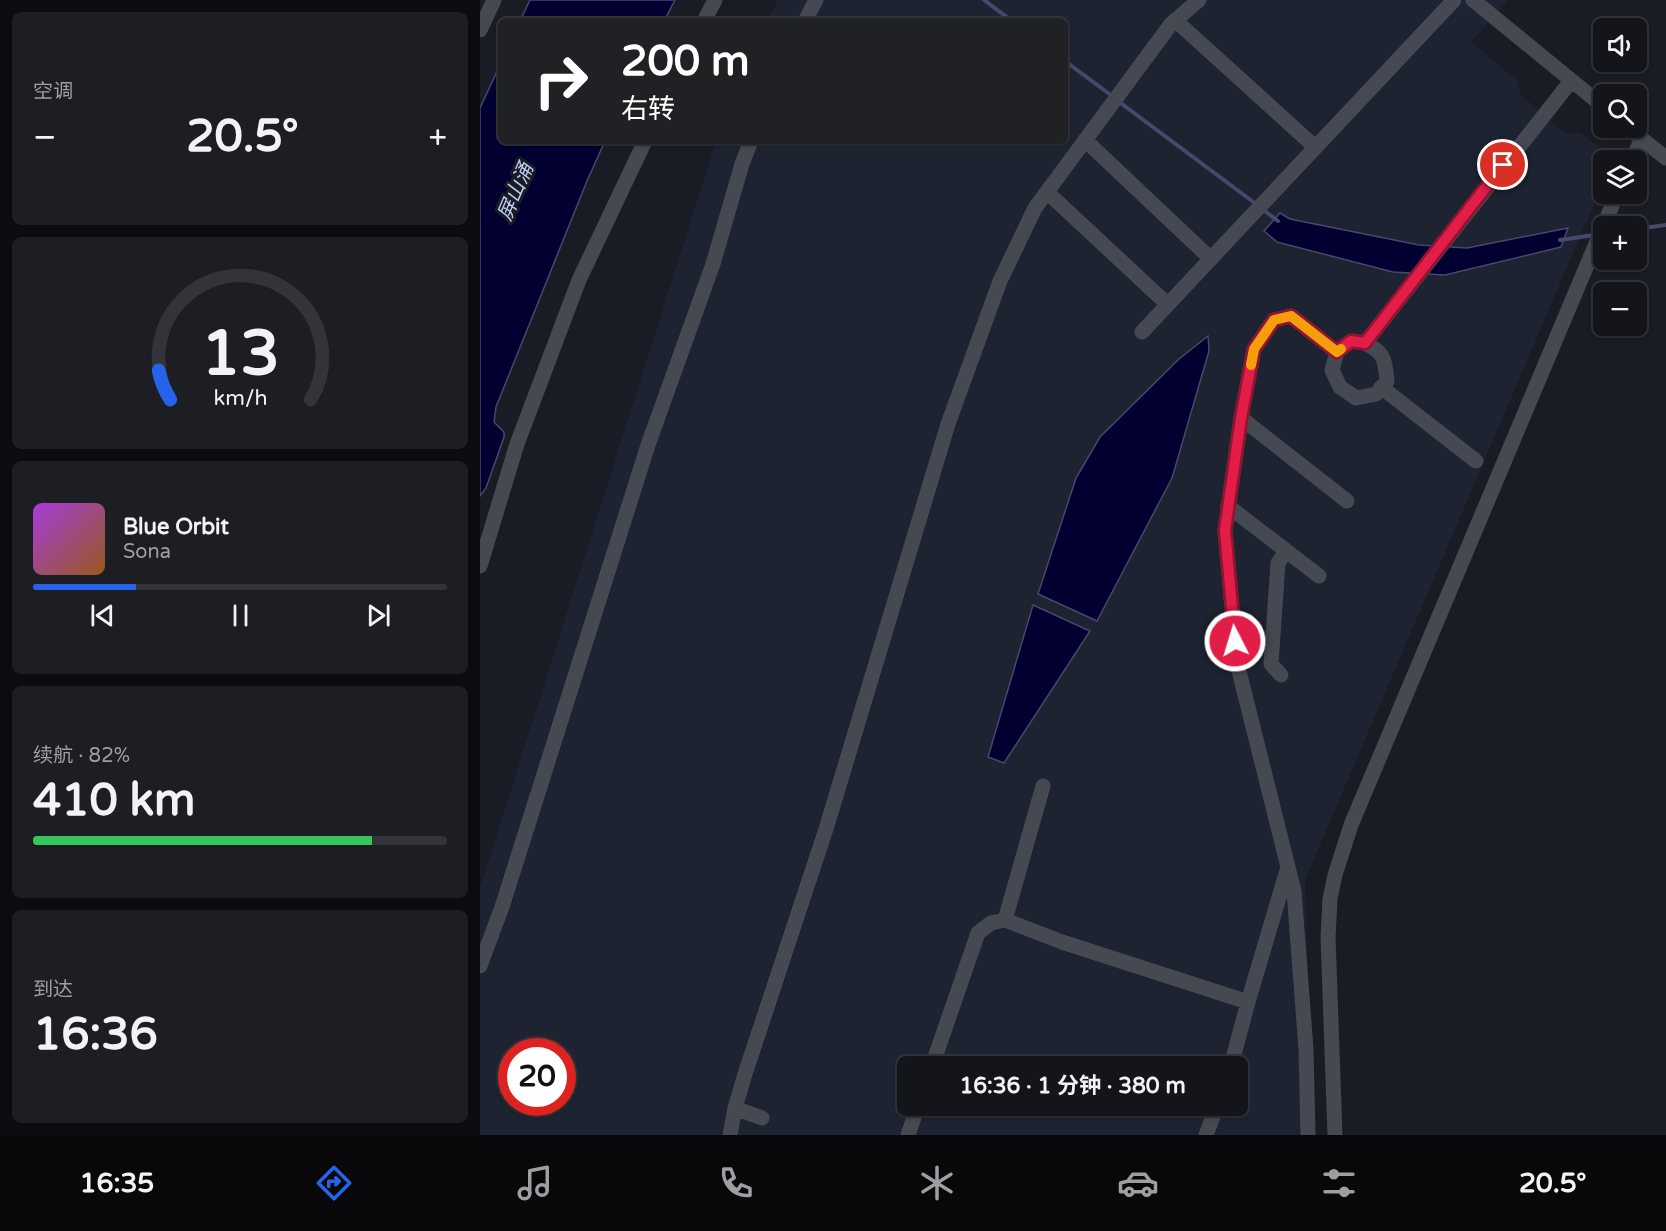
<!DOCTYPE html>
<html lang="zh">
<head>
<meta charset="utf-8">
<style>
  :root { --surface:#13151b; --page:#1c1e24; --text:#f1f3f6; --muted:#9d9fa3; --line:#32343a; --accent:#2563eb }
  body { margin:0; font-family:"Varela Round","Noto Sans SC",sans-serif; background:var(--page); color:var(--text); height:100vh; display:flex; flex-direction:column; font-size:22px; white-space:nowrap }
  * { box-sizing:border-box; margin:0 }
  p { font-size:20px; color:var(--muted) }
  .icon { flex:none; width:33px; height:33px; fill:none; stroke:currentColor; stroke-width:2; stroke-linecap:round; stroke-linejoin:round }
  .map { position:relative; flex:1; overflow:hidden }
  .sheet { display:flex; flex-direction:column; gap:12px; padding:12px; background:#0a0c0f; width:480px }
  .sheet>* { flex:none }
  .guide { position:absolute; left:18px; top:18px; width:570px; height:126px; border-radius:9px; box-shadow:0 2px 4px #0004,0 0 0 2px var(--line); background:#202124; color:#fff; overflow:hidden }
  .tools { position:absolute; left:1113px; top:18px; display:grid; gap:12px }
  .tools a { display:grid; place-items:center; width:54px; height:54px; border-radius:9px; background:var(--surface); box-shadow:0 2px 4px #0004,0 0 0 2px var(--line); font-size:30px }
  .speed { position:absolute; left:18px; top:1038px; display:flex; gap:12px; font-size:30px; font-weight:700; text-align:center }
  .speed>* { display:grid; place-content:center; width:78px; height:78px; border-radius:50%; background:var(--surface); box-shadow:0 2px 4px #0004,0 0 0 2px var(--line); line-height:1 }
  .speed .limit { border:9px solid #d22; background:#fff; color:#111 }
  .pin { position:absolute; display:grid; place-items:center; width:51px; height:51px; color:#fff; margin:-26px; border:3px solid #fff; border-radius:50%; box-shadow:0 2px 6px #0007 }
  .me { position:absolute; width:66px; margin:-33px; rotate:355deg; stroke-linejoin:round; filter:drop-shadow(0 0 4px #0008) }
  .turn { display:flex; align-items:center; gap:21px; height:126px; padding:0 24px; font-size:27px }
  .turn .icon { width:78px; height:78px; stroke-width:2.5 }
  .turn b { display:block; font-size:42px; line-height:51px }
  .big { font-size:45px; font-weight:700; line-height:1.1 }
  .sheet .card { flex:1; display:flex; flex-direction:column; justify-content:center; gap:9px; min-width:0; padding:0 21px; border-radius:9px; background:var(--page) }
  .sheet .dial { align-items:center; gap:0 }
  .dial svg { height:156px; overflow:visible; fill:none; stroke:var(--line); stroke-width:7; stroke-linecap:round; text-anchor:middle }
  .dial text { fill:var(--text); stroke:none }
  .song { display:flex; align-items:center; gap:18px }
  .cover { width:72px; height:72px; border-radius:9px; background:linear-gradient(135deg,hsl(280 70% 55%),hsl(30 70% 35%)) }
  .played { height:6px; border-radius:3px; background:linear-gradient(90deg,var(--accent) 25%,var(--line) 25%) }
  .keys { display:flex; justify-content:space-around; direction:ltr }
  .heat { display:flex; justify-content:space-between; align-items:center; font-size:33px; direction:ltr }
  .charge { height:9px; border-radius:4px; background:linear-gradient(90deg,#34c759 82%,var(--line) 0) }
  .trip { position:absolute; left:417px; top:1056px; width:351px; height:60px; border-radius:9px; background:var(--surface); box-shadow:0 2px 4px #0004,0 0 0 2px var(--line); font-weight:700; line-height:60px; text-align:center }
  .menu { display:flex; height:96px; justify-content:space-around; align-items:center; background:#08080b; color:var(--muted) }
  .menu .icon { width:42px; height:42px }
  .menu .current { color:var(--accent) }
  .menu b { font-size:27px; color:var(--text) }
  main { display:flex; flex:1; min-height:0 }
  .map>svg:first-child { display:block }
  .built { fill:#1e2331; fill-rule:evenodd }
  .water { fill:#010031; stroke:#48476c; stroke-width:1.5 }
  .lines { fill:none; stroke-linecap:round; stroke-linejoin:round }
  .stream { stroke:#48476c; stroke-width:4 }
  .minor { stroke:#454952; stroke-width:15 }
  .route-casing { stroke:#92132f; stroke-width:15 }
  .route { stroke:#e11d48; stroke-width:10 }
  .slow { stroke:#f59e0b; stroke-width:10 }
  .labels { text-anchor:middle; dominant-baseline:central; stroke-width:6; stroke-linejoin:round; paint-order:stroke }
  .water-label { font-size:20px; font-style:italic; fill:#bfcff1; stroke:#191c24 }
</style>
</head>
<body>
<main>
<section class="sheet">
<div class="card"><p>空调</p>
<div class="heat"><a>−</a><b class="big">20.5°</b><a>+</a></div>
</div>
<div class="card dial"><svg viewBox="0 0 100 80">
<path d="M14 69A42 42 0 1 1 86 69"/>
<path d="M14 69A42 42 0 0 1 8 54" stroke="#2563eb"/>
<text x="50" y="56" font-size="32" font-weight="700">13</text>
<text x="50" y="72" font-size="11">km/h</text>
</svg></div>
<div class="card">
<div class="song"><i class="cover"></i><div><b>Blue Orbit</b><p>Sona</p></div></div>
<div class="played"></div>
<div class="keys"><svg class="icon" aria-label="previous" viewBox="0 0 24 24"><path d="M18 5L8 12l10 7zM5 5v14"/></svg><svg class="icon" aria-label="pause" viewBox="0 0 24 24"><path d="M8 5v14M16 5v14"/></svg><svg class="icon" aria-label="next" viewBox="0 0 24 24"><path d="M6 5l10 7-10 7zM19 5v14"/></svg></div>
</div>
<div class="card"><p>续航 · 82%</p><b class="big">410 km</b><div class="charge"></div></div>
<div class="card"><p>到达</p><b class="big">16:36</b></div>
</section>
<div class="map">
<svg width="1186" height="1135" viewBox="0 0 1186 1135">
  <rect width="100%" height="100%" fill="#191c24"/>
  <!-- built -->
  <path class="built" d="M298,0H1028L991,42L1036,79L1041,95L1085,133L1100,132L1133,160H1124L1123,183L825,880L833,1135H0V888L236,141H585V21H287ZM32,1052H82V1102H32ZM428,1066H758V1106H428Z"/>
  <!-- water -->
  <path class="water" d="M50,0H195L184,21H40Z
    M21,63V141H125L107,181L16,407L14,422L24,432V437L6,488L0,496V108Z
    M800,213L810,219L939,245L987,248L1088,228L1081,247L965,275L913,272L797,242L784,231Z
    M728,336L729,351L692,478L617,621L558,594L596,478L620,437L699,359Z
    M553,605L610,631L524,763L508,757Z"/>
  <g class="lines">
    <!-- stream -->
    <path class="stream" d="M504,0L532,21
      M585,61L632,96
      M638,101L776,204
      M782,209L798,221
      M1156,229L1186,225
      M1080,240L1114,235"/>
    <!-- minor -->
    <path class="minor" d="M993,0L1124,107
      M695,20L835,147
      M224,21L235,0
      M325,21L336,0
      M0,30L14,0
      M1148,128L1186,158
      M605,140L731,259
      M1152,160L1162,138
      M567,192L684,301
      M662,332L974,0
      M857,352L852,370L860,387L876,398L896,394L907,381C905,360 905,353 885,343
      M901,387L996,461
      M761,418L867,501
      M748,506L839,576
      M0,566L37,444L99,280L165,141
      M801,675L791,664L798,563L806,551
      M525,920L563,786
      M0,966L22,907L168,445L233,264L262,164L271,141
      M452,1066L498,933L511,923L525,920L582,942L768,1002
      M751,1066L768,1002L808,867
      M255,1108L282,1118
      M250,1135L255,1108L265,1074L346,829L468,424L520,281L555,208L691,24L719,0
      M428,1135L438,1106
      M726,1135L737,1106
      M828,1135L826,1049L814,891L757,663L745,530L761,418L774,349L794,320L811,316L857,352L871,341L885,343L1091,81
      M855,1135L848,937L850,899L855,875L871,825L1137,194"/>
  </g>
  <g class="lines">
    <!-- route casing -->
    <g class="route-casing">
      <path id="route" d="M755,641L745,530L761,418L774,349L794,320L811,316L857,352L871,341L885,343L1023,165"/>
    </g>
    <!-- route -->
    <use href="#route" class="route"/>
    <!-- slow -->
    <path class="slow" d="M771,365L774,349L794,320L811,316L857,352L861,349"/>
  </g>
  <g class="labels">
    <!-- water labels -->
    <g class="water-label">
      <text transform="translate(36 192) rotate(-67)">屏山涌</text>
    </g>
  </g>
</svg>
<div class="tools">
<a><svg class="icon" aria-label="sound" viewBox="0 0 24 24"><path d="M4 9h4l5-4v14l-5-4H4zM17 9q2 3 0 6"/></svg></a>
<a><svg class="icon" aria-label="search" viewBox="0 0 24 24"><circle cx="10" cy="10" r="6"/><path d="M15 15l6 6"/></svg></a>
<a><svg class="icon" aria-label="layers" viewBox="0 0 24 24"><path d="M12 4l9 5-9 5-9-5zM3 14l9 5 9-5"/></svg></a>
<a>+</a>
<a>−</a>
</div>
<div class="speed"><div class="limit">20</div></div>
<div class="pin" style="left:1023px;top:165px;background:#d93025"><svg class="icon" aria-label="arrive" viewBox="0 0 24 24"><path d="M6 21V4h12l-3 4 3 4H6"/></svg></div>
<svg class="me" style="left:755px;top:641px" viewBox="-20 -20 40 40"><circle r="17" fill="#e11d48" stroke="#fff" stroke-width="3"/><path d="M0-11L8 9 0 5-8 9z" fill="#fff"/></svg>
<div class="trip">16:36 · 1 分钟 · 380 m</div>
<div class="guide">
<div class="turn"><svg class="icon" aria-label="right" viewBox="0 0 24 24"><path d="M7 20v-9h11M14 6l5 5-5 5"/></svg><div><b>200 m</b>右转</div></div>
</div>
</div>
</main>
<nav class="menu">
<b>16:35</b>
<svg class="icon current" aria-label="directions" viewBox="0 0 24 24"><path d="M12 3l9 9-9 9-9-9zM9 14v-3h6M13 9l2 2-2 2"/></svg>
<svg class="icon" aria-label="music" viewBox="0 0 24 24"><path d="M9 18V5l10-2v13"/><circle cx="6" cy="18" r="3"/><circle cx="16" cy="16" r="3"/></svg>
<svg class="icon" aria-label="phone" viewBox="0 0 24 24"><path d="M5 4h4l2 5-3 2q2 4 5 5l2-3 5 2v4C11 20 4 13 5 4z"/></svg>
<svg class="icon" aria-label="climate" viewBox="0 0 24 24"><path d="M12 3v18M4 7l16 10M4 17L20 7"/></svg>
<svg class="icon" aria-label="car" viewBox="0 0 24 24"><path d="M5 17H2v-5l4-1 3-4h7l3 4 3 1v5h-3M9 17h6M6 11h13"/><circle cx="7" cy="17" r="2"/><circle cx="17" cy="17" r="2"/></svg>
<svg class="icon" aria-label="filters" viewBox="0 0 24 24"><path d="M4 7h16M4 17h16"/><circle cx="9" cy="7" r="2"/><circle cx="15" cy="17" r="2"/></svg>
<b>20.5°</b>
</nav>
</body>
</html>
